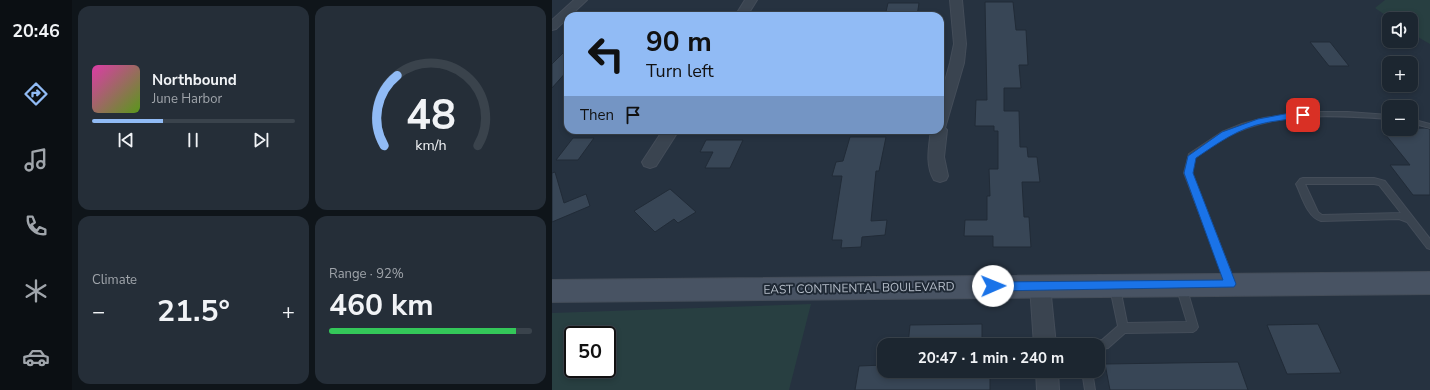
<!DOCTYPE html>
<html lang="en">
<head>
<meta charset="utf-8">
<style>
  :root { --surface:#1c2630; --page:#252e38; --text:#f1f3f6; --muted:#a0a5ab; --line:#3a434c; --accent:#91bbf5 }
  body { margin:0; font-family:"Nunito Sans",sans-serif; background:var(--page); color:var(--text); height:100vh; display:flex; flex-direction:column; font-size:15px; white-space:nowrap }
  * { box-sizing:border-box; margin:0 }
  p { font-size:13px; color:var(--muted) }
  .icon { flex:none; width:22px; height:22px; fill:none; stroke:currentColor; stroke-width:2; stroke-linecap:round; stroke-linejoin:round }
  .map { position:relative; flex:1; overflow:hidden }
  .sheet { display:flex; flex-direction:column; gap:6px; padding:6px; background:#0f151a; width:480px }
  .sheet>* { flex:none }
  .top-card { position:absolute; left:12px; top:12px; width:380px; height:122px; border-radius:12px; box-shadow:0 2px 6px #0003,0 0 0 1px var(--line); background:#91bbf5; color:#111; overflow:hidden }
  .fabs { position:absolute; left:830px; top:12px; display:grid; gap:8px }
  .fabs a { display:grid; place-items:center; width:36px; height:36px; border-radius:8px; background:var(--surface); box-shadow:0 2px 6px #0003,0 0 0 1px var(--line); font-size:20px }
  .speed { position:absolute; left:12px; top:326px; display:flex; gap:8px; font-size:20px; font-weight:700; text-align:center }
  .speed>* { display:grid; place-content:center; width:52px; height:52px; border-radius:50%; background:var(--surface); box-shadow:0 2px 6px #0003,0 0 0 1px var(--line); line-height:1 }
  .speed .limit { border:2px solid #111; border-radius:6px; background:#fff; color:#111 }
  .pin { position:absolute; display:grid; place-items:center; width:34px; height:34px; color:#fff; margin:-17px; border-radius:8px; box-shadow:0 2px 6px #0006 }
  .me { position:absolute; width:44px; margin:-22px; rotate:89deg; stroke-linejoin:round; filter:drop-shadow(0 0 3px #0008) }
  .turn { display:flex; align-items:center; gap:14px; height:84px; padding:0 16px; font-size:18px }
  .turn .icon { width:52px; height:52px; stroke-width:2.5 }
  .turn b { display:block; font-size:28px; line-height:34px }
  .then { display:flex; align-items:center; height:38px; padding:0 16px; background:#0003; gap:8px; font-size:15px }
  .big { font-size:30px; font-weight:700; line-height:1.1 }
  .sheet .tile { flex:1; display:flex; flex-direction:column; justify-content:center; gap:6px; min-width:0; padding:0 14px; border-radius:12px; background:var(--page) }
  .sheet .dial { align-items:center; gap:0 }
  .dial svg { height:104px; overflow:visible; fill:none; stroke:var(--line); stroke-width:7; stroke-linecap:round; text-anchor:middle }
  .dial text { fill:var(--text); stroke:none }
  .song { display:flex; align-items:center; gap:12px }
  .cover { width:48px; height:48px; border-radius:6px; background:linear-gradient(135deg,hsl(320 70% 55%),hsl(90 70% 35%)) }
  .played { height:4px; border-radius:2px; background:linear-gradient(90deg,var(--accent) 35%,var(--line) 35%) }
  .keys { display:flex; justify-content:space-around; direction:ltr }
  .heat { display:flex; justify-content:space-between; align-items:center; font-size:22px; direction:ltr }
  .charge { height:6px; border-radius:3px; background:linear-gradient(90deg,#34c759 92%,var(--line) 0) }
  .sheet .tiles { flex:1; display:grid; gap:6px; grid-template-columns:repeat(2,1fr) }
  .trip { position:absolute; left:325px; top:338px; width:228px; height:40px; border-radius:12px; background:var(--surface); box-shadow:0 2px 6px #0003,0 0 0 1px var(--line); font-weight:700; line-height:40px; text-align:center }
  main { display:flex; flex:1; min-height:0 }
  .dock { display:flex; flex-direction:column; width:72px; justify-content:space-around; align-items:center; background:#0b0f13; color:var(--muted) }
  .dock .icon { width:28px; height:28px }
  .dock .selected { color:var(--accent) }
  .dock b { font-size:18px; color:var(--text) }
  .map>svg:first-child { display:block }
  .green { fill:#283f41; fill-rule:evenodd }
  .building { fill:#384656; stroke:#212b37 }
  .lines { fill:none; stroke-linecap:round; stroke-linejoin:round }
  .service-casing { stroke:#444d59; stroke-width:2 }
  .minor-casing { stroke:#444d59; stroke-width:2 }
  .secondary-casing { stroke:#444d59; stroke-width:2 }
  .service { fill:#3a4450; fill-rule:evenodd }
  .minor { fill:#3a4450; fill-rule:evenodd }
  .secondary { fill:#485363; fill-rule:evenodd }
  .route { fill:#1a73e8; stroke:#114b97 }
  .labels { text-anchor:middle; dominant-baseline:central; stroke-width:4; stroke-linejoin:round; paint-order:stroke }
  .street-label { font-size:12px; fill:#b7bfca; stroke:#1f2935 }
</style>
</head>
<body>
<main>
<nav class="dock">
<b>20:46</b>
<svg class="icon selected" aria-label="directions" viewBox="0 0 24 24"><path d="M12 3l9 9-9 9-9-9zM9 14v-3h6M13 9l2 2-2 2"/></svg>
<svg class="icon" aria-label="music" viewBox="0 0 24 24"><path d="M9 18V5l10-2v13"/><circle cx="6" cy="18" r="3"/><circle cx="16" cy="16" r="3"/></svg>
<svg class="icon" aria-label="phone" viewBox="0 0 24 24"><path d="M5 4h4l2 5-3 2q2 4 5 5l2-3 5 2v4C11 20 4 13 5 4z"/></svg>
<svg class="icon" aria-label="climate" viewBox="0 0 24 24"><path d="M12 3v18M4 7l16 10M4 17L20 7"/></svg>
<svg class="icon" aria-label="car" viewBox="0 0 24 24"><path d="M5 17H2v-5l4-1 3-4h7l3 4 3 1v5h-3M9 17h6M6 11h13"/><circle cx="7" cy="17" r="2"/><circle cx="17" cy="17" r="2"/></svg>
</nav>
<section class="sheet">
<div class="tiles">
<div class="tile">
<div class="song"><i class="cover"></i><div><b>Northbound</b><p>June Harbor</p></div></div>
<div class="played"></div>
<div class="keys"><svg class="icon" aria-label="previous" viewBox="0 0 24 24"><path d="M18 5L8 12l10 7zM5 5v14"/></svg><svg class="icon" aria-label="pause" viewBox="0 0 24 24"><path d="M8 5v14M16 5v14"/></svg><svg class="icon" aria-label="next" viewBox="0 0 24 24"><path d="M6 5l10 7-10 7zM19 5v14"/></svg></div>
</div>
<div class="tile dial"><svg viewBox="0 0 100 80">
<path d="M14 69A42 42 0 1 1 86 69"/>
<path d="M14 69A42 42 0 0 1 24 15" stroke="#91bbf5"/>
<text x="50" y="56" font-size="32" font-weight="700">48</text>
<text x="50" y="72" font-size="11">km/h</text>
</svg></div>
<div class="tile"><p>Climate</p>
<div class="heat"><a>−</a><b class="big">21.5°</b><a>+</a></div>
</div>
<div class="tile"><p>Range · 92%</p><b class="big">460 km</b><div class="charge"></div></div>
</div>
</section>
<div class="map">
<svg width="878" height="390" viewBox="0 0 878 390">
  <rect width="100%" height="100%" fill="#263240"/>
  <!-- green -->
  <path class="green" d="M833,0H878V44L859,33V19H839L823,8Z
    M259,304L237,390H0V313ZM21,335H55V369H21Z"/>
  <!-- building -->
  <path class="building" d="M433,2H461L464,30H474L476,65H467L469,88H452V111H467L468,147H475L476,157H485L488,182H470L472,217H477L479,247H441V236H412L413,220H435V196H438L437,169H446V131H442V126H423L424,100H435Z
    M336,3H367L365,16H333Z
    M758,42H778L797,66H777Z
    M16,48V70L0,88V64Z
    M873,128L878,129V195H861L838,165H858L829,129Z
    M298,137H334L327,171H324L319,221L335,220L333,235L310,237L309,247L289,248L290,240H280L290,176H280L284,162L291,161Z
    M21,138H42L26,160H4Z
    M154,140H191L178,168H153L161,152H148Z
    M3,172L12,203L34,194L38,206L0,222V173Z
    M118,189L144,212L126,223L122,219L103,232L82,211Z
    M430,324V345H356L358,325Z
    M766,324L789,373L735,374L715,325Z
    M686,362L696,390H558L553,364Z
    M332,365V371H438V390H303L307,366Z"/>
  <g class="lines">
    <!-- service casing -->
    <g class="service-casing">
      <path id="service" d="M754,112H796L837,115V119C782,115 724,111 674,137C663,142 654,151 643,157L640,173L683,283L681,286L678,287L675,286L632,173L637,154L670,132L690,124L712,118Z
        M859,119L878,124V128L859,123Z
        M751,178H822L833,181L878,239V249L875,248L855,222L847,219L769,221C755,217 750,196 744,184L748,179ZM753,184H822L827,185L849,213L770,215L766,212Z
        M629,282L632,283L634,286L646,327L644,330L641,332L573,333L556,348L546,350V345H527L528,342L532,340H550L566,326L558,288L560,285L563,284L566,285L568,288L575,323L635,322L624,286L626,283Z
        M530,371H540L543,390H533Z"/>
    </g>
    <!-- minor casing -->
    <g class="minor-casing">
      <path id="minor" d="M22,0H35L4,29L0,30V20Z
        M193,0H205L195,16H183Z
        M398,0H410L414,44L412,63L393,128L395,130L392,157L396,176L394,180L388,182L382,180C373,165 377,147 379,130H388V99L398,63L402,44Z
        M111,130H127L104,166L98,168L92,166L90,162Z
        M488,277L495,280L498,286L504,345H482L478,286L481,280Z
        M484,371H506L507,390H485Z"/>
    </g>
    <!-- secondary casing -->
    <g class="secondary-casing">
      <path id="secondary" d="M878,272V294L0,302V280Z"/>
    </g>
    <!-- service -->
    <use href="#service" class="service"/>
    <!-- minor -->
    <use href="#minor" class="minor"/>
    <!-- secondary -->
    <use href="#secondary" class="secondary"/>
  </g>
  <!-- route -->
  <path class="route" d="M738,113H751L755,115C752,118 720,121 713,123C687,128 666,143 644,158L641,173L684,284L682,287L441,291L437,290L436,286L437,283L441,282L671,280L632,173L636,156L670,132L706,119Z"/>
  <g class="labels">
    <!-- street labels -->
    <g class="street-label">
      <text transform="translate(307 288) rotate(-1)">EAST CONTINENTAL BOULEVARD</text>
    </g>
  </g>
</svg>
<div class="fabs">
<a><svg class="icon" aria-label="sound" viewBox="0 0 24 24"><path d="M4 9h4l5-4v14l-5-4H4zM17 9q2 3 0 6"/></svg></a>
<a>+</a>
<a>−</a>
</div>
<div class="speed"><div class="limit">50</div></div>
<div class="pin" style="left:751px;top:115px;background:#d93025"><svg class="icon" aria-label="arrive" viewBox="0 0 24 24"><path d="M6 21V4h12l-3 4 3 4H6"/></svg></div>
<svg class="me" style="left:441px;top:286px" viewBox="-20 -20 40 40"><circle r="19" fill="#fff"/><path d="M0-13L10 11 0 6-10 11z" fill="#1a73e8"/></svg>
<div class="trip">20:47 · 1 min · 240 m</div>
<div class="top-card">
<div class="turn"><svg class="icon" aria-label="left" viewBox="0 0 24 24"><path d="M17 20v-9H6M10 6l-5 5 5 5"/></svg><div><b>90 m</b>Turn left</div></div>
<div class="then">Then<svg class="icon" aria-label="arrive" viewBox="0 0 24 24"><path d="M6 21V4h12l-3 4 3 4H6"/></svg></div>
</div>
</div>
</main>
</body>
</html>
